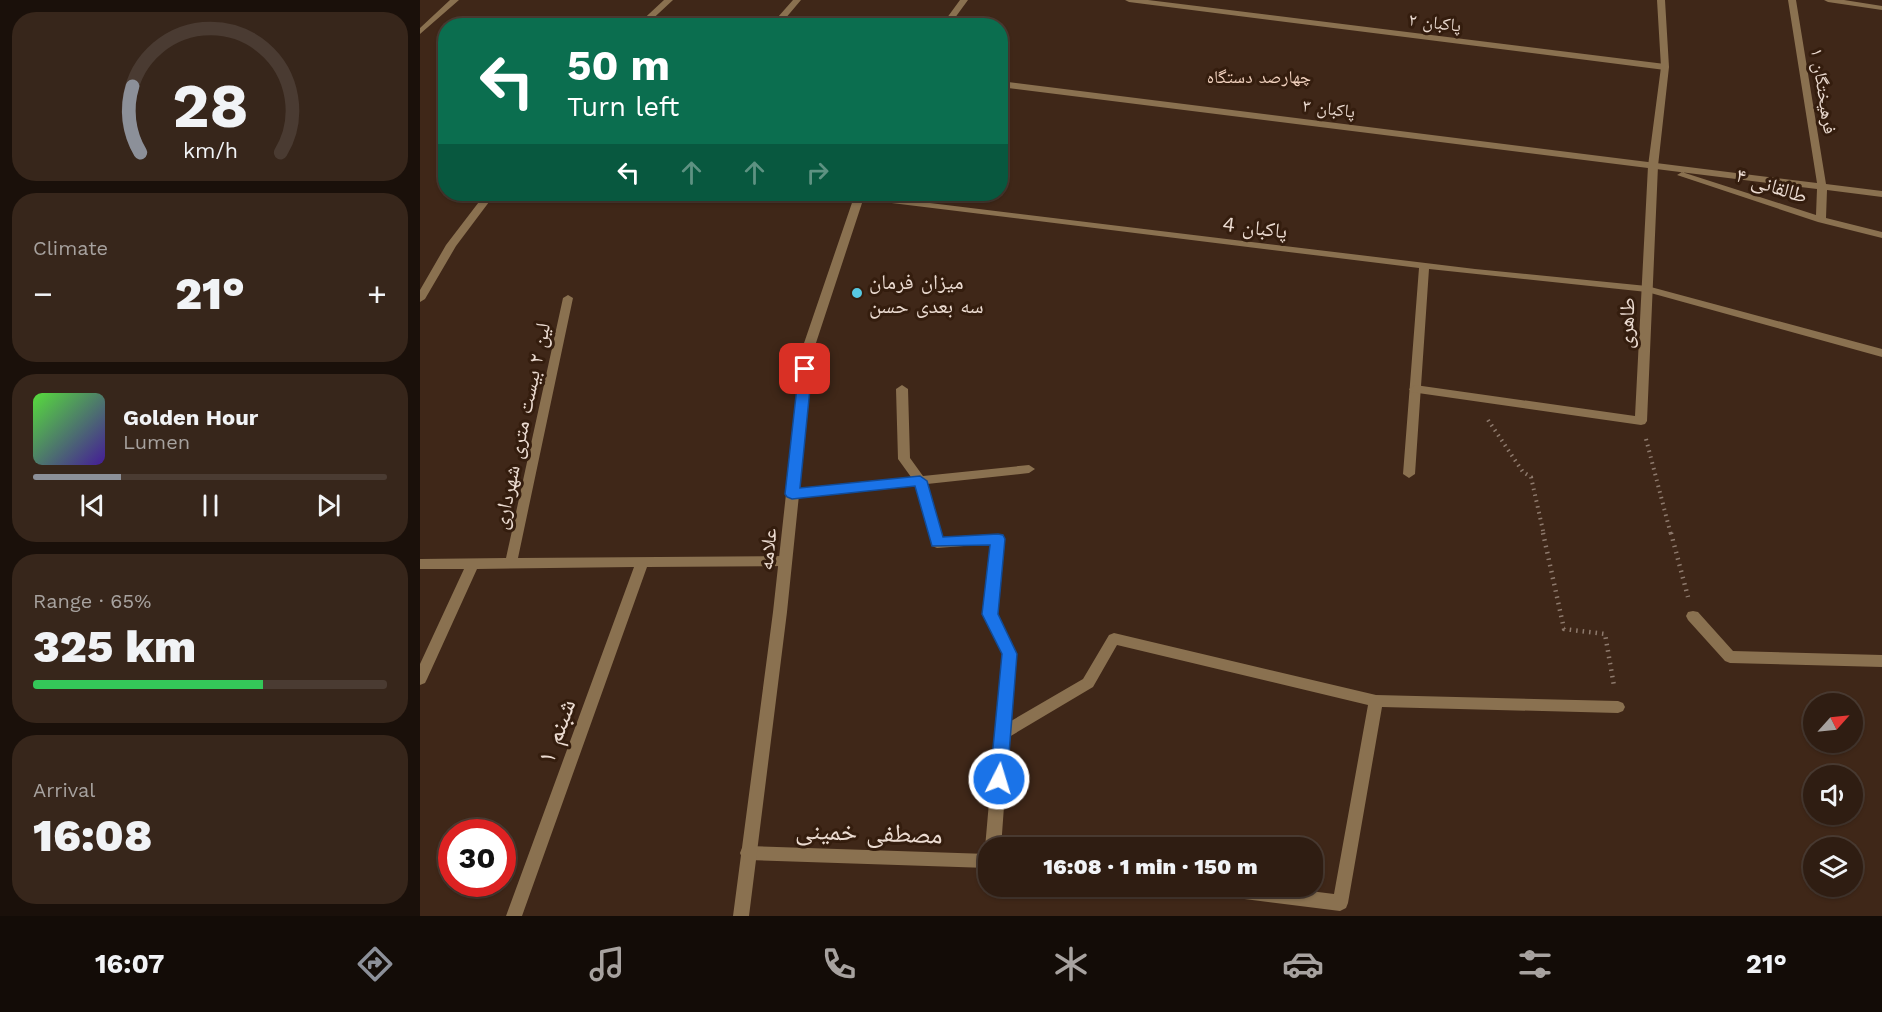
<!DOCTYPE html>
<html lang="en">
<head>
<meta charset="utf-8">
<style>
  :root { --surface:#2f1d12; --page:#37261b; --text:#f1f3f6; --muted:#a7a29f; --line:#4a3b32; --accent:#8c9099 }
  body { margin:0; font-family:"Work Sans","Noto Naskh Arabic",sans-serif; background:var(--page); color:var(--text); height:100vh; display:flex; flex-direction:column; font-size:22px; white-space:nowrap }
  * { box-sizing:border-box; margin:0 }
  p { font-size:20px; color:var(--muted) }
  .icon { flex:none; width:33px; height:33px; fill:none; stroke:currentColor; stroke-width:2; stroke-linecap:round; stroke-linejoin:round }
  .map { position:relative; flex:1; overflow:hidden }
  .side { display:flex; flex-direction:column; gap:12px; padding:12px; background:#1a100a; width:420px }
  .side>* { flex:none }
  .banner { position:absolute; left:18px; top:18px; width:570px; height:183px; border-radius:24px; box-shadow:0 2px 4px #0004,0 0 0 2px var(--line); background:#0b6e4f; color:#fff; overflow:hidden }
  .needle { width:39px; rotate:63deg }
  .tools { position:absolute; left:1383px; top:693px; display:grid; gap:12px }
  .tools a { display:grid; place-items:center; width:60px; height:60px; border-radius:50%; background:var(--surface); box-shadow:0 2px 4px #0004,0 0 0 2px var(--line); font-size:30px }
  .speed { position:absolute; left:18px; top:819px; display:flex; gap:12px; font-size:30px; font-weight:700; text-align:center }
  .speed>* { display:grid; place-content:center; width:78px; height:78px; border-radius:50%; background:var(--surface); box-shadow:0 2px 4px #0004,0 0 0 2px var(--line); line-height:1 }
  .speed .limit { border:9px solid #d22; background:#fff; color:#111 }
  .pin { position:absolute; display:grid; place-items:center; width:51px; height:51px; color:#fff; margin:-26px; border-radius:12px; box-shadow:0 3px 9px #0006 }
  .me { position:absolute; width:66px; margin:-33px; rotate:5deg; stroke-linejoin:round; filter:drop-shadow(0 0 4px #0008) }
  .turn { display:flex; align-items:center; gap:21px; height:126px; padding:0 30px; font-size:27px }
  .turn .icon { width:78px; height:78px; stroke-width:2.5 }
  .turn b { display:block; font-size:42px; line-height:51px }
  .lanes { display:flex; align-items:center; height:57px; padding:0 30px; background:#0003; justify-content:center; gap:30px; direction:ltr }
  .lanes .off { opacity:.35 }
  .big { font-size:45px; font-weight:800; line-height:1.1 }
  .side .tile { flex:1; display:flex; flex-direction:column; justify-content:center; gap:9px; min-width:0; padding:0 21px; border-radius:24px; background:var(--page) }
  .side .dial { align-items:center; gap:0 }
  .dial svg { height:156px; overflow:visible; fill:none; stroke:var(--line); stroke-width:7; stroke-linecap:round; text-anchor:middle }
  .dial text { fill:var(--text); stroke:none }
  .song { display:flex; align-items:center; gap:18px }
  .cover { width:72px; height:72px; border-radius:9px; background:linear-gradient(135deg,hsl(110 70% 55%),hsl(260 70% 35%)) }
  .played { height:6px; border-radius:3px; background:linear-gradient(90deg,var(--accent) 25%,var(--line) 25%) }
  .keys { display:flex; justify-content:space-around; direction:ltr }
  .heat { display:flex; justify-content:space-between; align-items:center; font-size:33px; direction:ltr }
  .charge { height:9px; border-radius:4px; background:linear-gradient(90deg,#34c759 65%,var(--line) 0) }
  .trip { position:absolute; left:558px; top:837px; width:345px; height:60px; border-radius:24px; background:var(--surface); box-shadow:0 2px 4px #0004,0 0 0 2px var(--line); font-weight:800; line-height:60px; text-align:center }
  .menu { display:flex; height:96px; justify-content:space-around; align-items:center; background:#130c07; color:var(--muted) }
  .menu .icon { width:42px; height:42px }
  .menu .selected { color:var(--accent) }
  .menu b { font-size:27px; color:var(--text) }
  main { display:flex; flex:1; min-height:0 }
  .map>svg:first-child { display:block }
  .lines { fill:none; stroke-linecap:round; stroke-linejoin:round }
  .path-far1 { stroke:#8e7a6d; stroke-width:4; stroke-dasharray:1.5 4.5; stroke-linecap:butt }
  .path { stroke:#8e7a6d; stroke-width:4.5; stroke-dasharray:1.5 5; stroke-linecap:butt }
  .minor { fill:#8a7150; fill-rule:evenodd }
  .tertiary { fill:#8a7150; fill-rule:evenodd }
  .route { fill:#1a73e8; stroke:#114b97; stroke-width:1.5 }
  .poi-dot { fill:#57c9e3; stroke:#341d0e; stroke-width:2 }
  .labels { text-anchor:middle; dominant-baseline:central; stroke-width:6; stroke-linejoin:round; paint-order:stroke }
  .far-street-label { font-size:18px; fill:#ebdbd1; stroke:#341d0e }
  .far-neighbourhood-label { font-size:18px; fill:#f1d1be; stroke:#341d0e }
  .street-label { font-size:21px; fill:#ebdbd1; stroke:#341d0e }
  .poi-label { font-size:21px; fill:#ebdbd1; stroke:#341d0e; text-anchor:start }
  .near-street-label { font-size:26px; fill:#ebdbd1; stroke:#341d0e }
</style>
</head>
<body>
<main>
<section class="side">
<div class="tile dial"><svg viewBox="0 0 100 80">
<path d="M14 69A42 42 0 1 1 86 69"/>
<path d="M14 69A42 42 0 0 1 10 35" stroke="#8c9099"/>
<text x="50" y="56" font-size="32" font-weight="700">28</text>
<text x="50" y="72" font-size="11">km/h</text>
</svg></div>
<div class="tile"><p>Climate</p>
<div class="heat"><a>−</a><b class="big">21°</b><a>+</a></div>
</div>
<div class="tile">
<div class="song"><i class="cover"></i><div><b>Golden Hour</b><p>Lumen</p></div></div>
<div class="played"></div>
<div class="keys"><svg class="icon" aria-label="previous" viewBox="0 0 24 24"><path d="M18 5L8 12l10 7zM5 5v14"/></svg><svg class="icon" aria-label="pause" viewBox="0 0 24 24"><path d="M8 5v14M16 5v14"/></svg><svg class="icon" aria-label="next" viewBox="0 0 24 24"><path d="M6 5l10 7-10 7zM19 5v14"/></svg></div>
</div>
<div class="tile"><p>Range · 65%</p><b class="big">325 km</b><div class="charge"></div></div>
<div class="tile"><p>Arrival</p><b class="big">16:08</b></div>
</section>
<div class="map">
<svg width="1462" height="916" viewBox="0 0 1462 916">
  <rect width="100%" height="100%" fill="#3f2718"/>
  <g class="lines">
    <!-- path-far1 -->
    <path class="path-far1" d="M1068,420L1103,472L1111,477L1124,535
      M1226,439L1251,535"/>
    <!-- path -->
    <path class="path" d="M1123,533L1144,629L1185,634L1194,686
      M1251,533L1268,597"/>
    <!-- minor -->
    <path class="minor" d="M30,0H39L0,34V28Z
      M244,0H253L225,26H216Z
      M373,0H381L359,26H350Z
      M705,0H728L1245,64L1249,67L1245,70L709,2Z
      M1368,0H1376L1406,184L1462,191V197L1407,190L1406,218L1462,232V238L1398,222L1257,175L1262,172L1265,173L1396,215L1397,189L580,87V81L1397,183Z
      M65,194H75L36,246L5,299L0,302V290L26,245Z
      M436,194L1055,269L1227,286L1462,349V357L1227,292L1009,269L995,474L989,478L983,474L999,268L439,199L434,196Z
      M148,295L153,298L98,558L366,556L371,557L372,561L371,565L366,566L227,567L102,916H86L214,567L57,569L7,679L5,683L0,685V664L44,569H0V559L86,558L143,298Z
      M482,385L488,389L490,458L503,476L609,465L615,469L609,473L507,484L522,538L578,534L583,536L584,539L577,614L596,654L591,721L663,679L689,635L694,633L956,695L1198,701L1203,703L1205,707L1203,711L1198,713L962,707L928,903L926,908L920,911L785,894L779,891L777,886H850L914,894L948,705L697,645L673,687L589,737L581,848H568L567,853L565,848L582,654L563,614L571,544L517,548L512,546L495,485L372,499L368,497L366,494L368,491L372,489L491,477L478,459L476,389Z
      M1273,611L1278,612L1313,651L1462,655V667L1310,663L1305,661L1268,620L1266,616L1268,612Z
      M328,846L568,854V868L328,860L322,858L320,853L322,848Z"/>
    <!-- tertiary -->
    <path class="tertiary" d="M540,0H548L529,26H521Z
      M1237,0H1245L1249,67L1238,166L1227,421L1225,424L1221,425L991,392L989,389L995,385L1215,416L1228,166L1241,67Z
      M1404,0H1424L1462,6V10L1408,2Z
      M435,194H445L394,349L367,612L329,916H313L353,612L382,349Z"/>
  </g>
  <!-- route -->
  <path class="route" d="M385,365L392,369L380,488L500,476L507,481L523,537L578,534L583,535L585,539L578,614L597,654L587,779L585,784L579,787L573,784L570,779L582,654L562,614L570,545L512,546L495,486L372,499L367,497L365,494L379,369Z"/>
  <!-- markers -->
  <circle class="poi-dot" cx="437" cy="293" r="6"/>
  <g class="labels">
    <!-- far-street labels -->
    <g class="far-street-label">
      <text transform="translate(1015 22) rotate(7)">پاکبان ۲</text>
      <text transform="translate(1404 91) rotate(81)">فرهیختگان ۱</text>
      <text transform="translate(909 108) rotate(7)">پاکبان ۳</text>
    </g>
    <!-- far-neighbourhood labels -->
    <g class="far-neighbourhood-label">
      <text x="839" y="76">چهارصد دستگاه</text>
    </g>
    <!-- street labels -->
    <g class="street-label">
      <text transform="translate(1352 185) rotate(18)">طالقانی ۴</text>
      <text transform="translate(835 227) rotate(7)">پاکبان 4</text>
      <text transform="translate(1206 323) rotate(-87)">طاهری</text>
      <text transform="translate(101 426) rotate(-78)">لین ۲ بیست متری شهرداری</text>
      <text transform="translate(347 549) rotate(-84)">علامه</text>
    </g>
    <!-- poi labels -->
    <g class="poi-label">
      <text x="449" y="281">میزان فرمان<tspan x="449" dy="24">سه بعدی حسن</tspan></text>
    </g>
    <!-- near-street labels -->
    <g class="near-street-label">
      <text transform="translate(136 731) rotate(-70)">شبنم ۱</text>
      <text transform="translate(449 832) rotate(2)">مصطفی خمینی</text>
    </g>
  </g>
</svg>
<div class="tools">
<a><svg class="needle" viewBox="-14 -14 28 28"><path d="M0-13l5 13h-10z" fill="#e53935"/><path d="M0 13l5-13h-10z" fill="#a7a29f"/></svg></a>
<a><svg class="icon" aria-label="sound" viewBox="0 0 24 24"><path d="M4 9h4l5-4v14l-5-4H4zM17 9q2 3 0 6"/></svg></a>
<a><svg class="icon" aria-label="layers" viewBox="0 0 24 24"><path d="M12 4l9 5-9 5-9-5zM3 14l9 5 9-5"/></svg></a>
</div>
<div class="speed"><div class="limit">30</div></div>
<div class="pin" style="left:385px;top:369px;background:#d93025"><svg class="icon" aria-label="arrive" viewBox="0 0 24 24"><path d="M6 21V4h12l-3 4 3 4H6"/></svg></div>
<svg class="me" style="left:579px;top:779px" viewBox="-20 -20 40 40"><circle r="17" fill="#1a73e8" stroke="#fff" stroke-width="3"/><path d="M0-11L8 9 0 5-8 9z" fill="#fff"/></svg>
<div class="trip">16:08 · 1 min · 150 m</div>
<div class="banner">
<div class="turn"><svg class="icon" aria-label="left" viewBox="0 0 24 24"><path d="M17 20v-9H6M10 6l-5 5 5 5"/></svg><div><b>50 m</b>Turn left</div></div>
<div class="lanes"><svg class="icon" aria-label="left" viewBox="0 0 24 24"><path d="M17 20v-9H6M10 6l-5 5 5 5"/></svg><svg class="icon off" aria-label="ahead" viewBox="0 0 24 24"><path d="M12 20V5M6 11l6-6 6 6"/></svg><svg class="icon off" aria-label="ahead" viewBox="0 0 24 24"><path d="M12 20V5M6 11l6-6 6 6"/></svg><svg class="icon off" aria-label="right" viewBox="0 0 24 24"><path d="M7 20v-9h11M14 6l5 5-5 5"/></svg></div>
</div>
</div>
</main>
<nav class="menu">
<b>16:07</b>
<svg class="icon selected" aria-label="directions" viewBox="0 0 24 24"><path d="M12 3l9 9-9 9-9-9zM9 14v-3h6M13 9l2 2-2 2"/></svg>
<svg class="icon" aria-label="music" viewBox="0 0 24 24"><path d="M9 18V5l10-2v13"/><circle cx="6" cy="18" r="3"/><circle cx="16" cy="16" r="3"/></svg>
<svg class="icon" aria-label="phone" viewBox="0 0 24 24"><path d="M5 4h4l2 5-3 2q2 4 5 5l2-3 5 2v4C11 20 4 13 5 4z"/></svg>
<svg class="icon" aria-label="climate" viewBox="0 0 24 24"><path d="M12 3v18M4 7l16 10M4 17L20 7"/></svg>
<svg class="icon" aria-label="car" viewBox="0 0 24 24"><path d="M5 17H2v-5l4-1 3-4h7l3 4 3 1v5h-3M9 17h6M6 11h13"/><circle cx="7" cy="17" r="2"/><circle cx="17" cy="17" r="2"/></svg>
<svg class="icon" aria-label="filters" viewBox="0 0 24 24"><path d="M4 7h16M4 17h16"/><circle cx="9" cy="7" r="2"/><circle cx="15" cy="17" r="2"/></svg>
<b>21°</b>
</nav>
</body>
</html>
